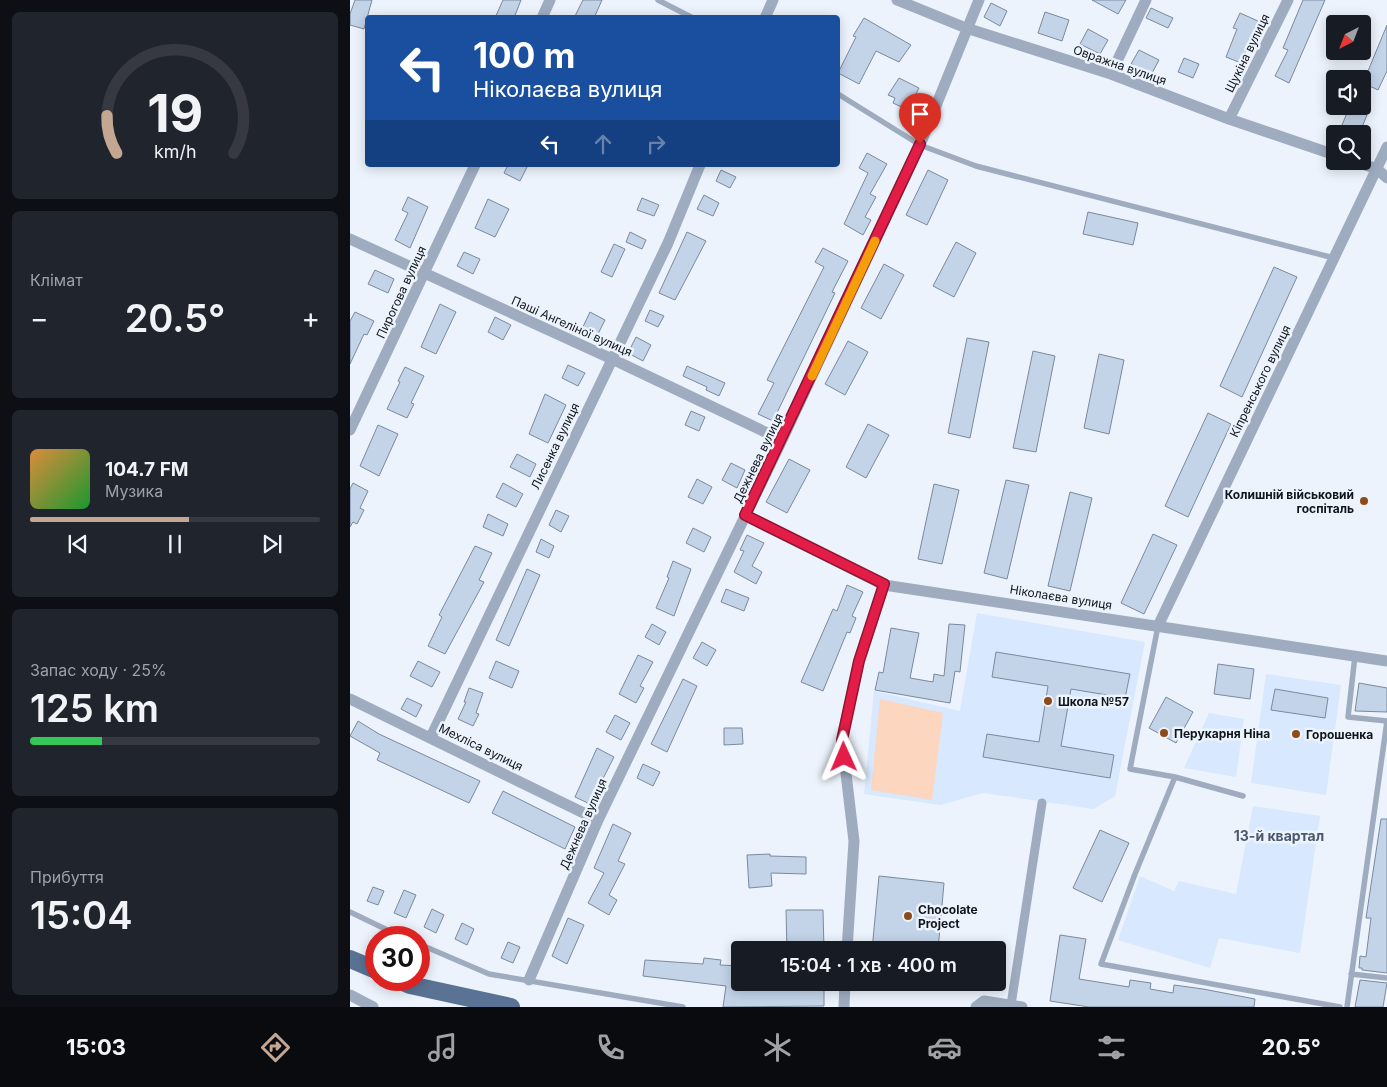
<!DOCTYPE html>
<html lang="uk">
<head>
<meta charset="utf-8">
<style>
  :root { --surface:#171b24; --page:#20242c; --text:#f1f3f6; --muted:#9ea1a6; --line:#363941; --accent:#c4a793 }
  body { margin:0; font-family:Inter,sans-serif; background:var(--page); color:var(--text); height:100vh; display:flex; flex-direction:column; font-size:19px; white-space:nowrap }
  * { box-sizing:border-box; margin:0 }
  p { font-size:16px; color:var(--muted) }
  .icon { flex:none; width:28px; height:28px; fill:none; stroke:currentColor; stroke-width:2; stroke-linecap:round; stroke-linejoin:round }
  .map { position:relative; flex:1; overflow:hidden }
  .panel { display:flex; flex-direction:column; gap:12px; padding:12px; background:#0d0f14; width:350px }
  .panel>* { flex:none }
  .hud { position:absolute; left:15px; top:15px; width:475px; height:152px; border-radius:5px; box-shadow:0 2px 12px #0003; background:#1a4fa0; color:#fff; overflow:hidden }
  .needle { width:32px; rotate:222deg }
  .tools { position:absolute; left:976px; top:15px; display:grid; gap:10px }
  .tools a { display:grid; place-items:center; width:45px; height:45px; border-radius:5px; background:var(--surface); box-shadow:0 2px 12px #0003; font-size:25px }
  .speed { position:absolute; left:15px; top:926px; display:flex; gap:10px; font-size:25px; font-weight:700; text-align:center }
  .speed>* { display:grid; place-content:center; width:65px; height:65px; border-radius:50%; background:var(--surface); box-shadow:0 2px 12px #0003; line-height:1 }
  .speed .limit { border:8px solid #d22; background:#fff; color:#111 }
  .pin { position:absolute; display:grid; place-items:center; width:42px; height:42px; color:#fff; margin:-51px -21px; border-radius:50% 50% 50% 0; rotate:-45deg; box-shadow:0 0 5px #0007 }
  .pin .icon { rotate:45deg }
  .me { position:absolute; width:55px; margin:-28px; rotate:359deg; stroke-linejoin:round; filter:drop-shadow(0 0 4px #0008) }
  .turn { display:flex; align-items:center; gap:18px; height:105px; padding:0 25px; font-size:22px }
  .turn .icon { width:65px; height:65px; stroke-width:2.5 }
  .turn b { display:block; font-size:35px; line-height:42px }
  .lanes { display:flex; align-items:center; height:48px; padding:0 25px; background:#0003; justify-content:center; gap:25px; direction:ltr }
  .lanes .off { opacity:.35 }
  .big { font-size:38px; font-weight:600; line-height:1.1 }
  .panel .widget { flex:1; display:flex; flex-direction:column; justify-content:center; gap:8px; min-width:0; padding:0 18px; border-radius:8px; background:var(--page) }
  .panel .dial { align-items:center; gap:0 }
  .dial svg { height:130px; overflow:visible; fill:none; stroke:var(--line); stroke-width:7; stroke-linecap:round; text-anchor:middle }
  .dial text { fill:var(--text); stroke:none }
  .song { display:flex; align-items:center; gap:15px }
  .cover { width:60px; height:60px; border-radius:8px; background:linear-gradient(135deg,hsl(30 70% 55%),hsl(130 70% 35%)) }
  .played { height:5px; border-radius:2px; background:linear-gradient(90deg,var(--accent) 55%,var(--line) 55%) }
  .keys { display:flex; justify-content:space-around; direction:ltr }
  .heat { display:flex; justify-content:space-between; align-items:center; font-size:28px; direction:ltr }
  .charge { height:8px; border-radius:4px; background:linear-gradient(90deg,#34c759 25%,var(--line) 0) }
  .trip { position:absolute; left:381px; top:941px; width:275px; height:50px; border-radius:5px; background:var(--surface); box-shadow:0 2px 12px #0003; font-weight:600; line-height:50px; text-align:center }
  .tab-bar { display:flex; height:80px; justify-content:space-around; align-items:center; background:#090b0e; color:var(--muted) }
  .tab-bar .icon { width:35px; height:35px }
  .tab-bar .current { color:var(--accent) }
  .tab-bar b { font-size:22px; color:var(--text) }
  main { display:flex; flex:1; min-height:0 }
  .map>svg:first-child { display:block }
  .built { fill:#d7e8ff }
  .green { fill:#fcd6be }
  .building { fill:#c3d3e8; stroke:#7b899d }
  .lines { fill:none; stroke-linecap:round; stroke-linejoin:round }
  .service { stroke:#9facc0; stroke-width:5.5 }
  .pedestrian { stroke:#9facc0; stroke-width:9 }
  .minor { stroke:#9facc0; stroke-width:11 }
  .primary { stroke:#5a7294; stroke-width:18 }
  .route-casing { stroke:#92132f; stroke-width:12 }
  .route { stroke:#e11d48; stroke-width:9 }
  .slow { stroke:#f59e0b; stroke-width:9 }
  .poi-dot { fill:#8d4b19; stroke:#ecf3fc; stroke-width:2 }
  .labels { text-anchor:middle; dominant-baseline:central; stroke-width:5; stroke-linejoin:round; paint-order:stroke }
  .street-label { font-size:12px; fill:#10161d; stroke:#ecf3fc }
  .poi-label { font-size:12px; font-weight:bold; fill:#10161d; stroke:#ecf3fc; text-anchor:start }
  .neighbourhood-label { font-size:14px; font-weight:bold; fill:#4c596c; stroke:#ecf3fc }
</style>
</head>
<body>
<main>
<section class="panel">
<div class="widget dial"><svg viewBox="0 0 100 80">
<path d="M14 69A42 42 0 1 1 86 69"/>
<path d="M14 69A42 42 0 0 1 8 46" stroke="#c4a793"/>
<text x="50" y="56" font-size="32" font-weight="700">19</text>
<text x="50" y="72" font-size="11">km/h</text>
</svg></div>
<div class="widget"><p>Клімат</p>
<div class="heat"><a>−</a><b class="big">20.5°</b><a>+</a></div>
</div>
<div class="widget">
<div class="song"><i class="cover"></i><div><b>104.7 FM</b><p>Музика</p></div></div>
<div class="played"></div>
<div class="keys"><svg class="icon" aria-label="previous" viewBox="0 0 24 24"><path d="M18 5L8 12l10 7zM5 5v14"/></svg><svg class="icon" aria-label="pause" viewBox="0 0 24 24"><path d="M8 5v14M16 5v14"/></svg><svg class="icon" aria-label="next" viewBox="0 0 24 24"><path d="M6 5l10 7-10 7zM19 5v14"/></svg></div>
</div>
<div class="widget"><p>Запас ходу · 25%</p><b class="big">125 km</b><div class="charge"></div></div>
<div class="widget"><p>Прибуття</p><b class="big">15:04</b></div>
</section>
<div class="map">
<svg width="1037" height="1007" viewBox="0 0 1037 1007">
  <rect width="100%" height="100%" fill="#ecf3fc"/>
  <!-- built -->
  <path class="built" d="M627,613L795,642L765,796L744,809L633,793L590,805L514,794L524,691L610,711Z
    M916,674L991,685L976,795L901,783Z
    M859,713L894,719L886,777L834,768Z
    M903,806L970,816L950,953L869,938L860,968L768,940L790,876L824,891L829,881L886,894Z"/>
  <!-- green -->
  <path class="green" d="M530,699L593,713L582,800L521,790Z"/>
  <!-- building -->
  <path class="building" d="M5,0H22L14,29L0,25V14Z
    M153,0H171L164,18H145Z
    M233,0H252L244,18H224Z
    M742,0H776L768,14Z
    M953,0H975L939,83L925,76L938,50L933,48Z
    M641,3L657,11L650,26L634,17Z
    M801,8L823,18L818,28L796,18Z
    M695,12L719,20L712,41L688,33Z
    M890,13L908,21L891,63L876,57L887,29L883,28Z
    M514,18L561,45L549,62L526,51L509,84L488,73L506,37L503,36Z
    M1037,25V71L1028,90L1013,83Z
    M738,29L758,40L750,54L730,44Z
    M789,50L809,60L801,75L781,64Z
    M834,58L849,64L843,78L828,72Z
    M549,78L569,88L558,110L543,103L545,98L538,95Z
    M999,108L1017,115L1010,132L992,125Z
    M517,153L537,164L520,194L526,197L515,217L521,220L513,235L494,224L518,173L509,168Z
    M158,165H178L170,181L154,173Z
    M371,170L386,177L380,188L366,181Z
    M578,170L598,180L577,225L556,215Z
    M354,195L369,203L363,216L347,209Z
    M58,197L78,207L60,248L45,240L58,213L52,210Z
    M292,198L309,205L304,216L287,210Z
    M138,199L159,209L145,237L125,228Z
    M738,212L788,223L783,245L733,234Z
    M280,232L296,240L292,249L276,242Z
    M337,232L356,241L325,300L309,293Z
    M606,242L626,253L604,297L583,286Z
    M264,244L275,249L262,277L251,272Z
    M473,248L498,261L482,292L485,293L423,421L408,414L424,383L417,380L474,267L465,262Z
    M114,252L130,259L123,274L107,266Z
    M534,264L554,275L531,319L511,308Z
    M924,267L947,277L892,397L870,386Z
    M25,270L44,279L38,293L18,284Z
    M90,304L106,312L86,354L71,347Z
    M300,310L314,316L308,327L295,321Z
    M5,312L24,321L17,335L14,334L0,364V321Z
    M240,312L255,320L245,340L230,333Z
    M145,317L161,325L153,340L138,332Z
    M286,337L301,345L293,361L278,353Z
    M617,338L639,342L620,438L598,433Z
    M498,341L518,352L495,395L475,384Z
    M683,351L705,356L686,452L663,448Z
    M749,354L774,360L759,434L734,428Z
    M218,365L235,373L228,386L212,378Z
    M337,366L375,383L369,396L356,390L357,387L333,376Z
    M55,367L74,376L61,403L64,404L57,418L37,409L50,382L48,381Z
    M195,394L216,405L198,443L179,434Z
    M341,411L355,417L349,431L335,425Z
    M858,413L881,424L838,517L815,506Z
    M518,424L539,435L516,478L496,467Z
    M28,425L48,434L29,476L10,466Z
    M167,454L186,464L180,477L160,467Z
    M439,459L460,470L437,513L416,502Z
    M381,463L395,470L387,488L372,480Z
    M347,479L362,487L353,504L338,497Z
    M656,480L679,485L657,579L634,573Z
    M3,483L18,491L10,508L14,510L7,524L3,522L0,527V489Z
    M153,483L173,494L166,507L146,497Z
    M584,484L609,490L592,564L568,559Z
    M720,492L742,498L720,591L698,586Z
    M206,510L219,516L211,532L199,525Z
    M138,514L158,524L153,536L133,527Z
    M343,528L361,537L354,552L336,543Z
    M803,534L827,545L794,614L771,603Z
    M397,535L414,543L402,566L412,572L406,584L384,572L394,551L390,550Z
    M191,539L204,546L199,558L186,552Z
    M125,546L142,553L129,580L134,582L95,654L78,646L92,617L89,615Z
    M323,561L341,569L324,616L306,608L319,578L317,577Z
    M177,569L190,575L159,646L146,640Z
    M497,585L513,592L502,616L506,618L500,633L497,632L473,691L451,682L483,609L487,611Z
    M376,589L399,598L394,611L371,602Z
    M302,624L316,632L309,645L295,637Z
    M599,624L615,625L610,672L605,671L600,703L525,690L529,672L533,673L541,628L569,633L560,678L583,682L584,674L594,676Z
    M352,642L366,650L357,666L343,658Z
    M646,652L780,674L775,698L721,689L711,746L764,755L760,778L633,757L637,734L689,742L698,686L642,677Z
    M288,655L303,662L290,686L294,688L286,703L269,694Z
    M68,661L90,672L82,687L60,676Z
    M146,661L169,671L162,688L139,678Z
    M868,664L904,669L900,699L864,694Z
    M333,679L347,686L317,752L301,744Z
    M1009,683L1037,688V712L1005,711Z
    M119,688L133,693L126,713L129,714L123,726L108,719L116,702H114Z
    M925,689L978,698L975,718L921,710Z
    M816,697L843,712L826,743L799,728Z
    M57,698L72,705L66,717L51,709Z
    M265,715L280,723L271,740L256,732Z
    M8,721L29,734L130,781L119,803L27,760L30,753L0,736Z
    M374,728H392L393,744L374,745Z
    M247,748L264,757L240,804L225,797Z
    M293,764L310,772L303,786L287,778Z
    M153,791L225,827L215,849L142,813Z
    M1031,819H1037V973L1012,970V968H1009L1010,956L1016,957L1021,918H1016Z
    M263,824L281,833L268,861L275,864L259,895L267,900L259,915L238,903L254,873L244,868Z
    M750,830L779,843L752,902L723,888Z
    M420,854V856L456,857V874L421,873L422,886L399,888L397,855Z
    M529,876L594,883L588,950H522Z
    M23,887L34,891L28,905L17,901Z
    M54,890L66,895L56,918L44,913Z
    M82,909L94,915L86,933L74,927Z
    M436,910H473L474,950H437Z
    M218,918L234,925L217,964L202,956Z
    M112,923L124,929L117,945L105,939Z
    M710,935L736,939L729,979L779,987L780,980L801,983L800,989L823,993L824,985L853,989L905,999L904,1007H739L700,1001Z
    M158,942L170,947L163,963L151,958Z
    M354,958L371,960L370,965L390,966V982H431V988H455V982H474V1006L373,1007L376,986L293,976L295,960L353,964Z
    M1010,980L1037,983L1033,1007H1005Z"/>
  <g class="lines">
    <!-- service -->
    <path class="service" d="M308,0L343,18
      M488,94L570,145L626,166L984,258
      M808,626L780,769L825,777L785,874L751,964L990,1007
      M825,777L893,796
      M0,912L54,938
      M69,944L139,974L333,1007
      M1001,974L1037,978
      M997,1007L1037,721L998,717L1005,656"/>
    <!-- pedestrian -->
    <path class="pedestrian" d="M661,1005L692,803"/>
    <!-- minor -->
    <path class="minor" d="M547,0L616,28L761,74L879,119L985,155
      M192,18L200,0
      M415,18L423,0
      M761,74L796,0
      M879,119L938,0
      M1004,161L1027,169L1037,178
      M0,239L262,359L432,440
      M0,430L125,165
      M395,515L534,585L1037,661
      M808,626L1037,147
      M0,699L248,820
      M81,737L318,243L350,165
      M497,950L504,841L492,740L509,661L534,585
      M179,980L248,820L432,440L570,145L629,0
      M0,995L23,1007
      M494,1007L495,982
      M626,1007L634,1001L672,1007"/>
    <!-- primary -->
    <path class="primary" d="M0,959L26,970
      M49,980L60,985L161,1007"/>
  </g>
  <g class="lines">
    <!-- route casing -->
    <g class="route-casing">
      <path id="route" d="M494,757L492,740L509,661L534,584L395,515L570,144"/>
    </g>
    <!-- route -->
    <use href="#route" class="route"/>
    <!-- slow -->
    <path class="slow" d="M462,376L525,241"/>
  </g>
  <!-- markers -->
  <g class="poi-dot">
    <circle cx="1014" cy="501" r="5"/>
    <circle cx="698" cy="701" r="5"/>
    <circle cx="814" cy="733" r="5"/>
    <circle cx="946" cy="734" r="5"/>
    <circle cx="558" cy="916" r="5"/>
  </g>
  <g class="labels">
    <!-- street labels -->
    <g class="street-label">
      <text transform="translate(897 53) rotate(-64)">Щукіна вулиця</text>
      <text transform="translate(770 65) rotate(19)">Овражна вулиця</text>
      <text transform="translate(51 292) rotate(-65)">Пирогова вулиця</text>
      <text transform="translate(222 326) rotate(24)">Паші Ангеліної вулиця</text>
      <text transform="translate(910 381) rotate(-64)">Кіпренського вулиця</text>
      <text transform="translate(205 446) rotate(-64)">Лисенка вулиця</text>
      <text transform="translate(408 458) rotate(-64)">Дежнева вулиця</text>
      <text transform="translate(711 597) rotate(9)">Ніколаєва вулиця</text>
      <text transform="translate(131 747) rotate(26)">Мехліса вулиця</text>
      <text transform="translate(233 824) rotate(-66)">Дежнева вулиця</text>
    </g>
    <!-- poi labels -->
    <g class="poi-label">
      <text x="1004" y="494" text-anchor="end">Колишній військовий<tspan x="1004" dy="14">госпіталь</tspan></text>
      <text x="708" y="701">Школа №57</text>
      <text x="824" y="733">Перукарня Ніна</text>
      <text x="956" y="734">Горошенка</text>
      <text x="568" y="909">Chocolate<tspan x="568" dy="14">Project</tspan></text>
    </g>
    <!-- neighbourhood labels -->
    <g class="neighbourhood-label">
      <text x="929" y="835">13-й квартал</text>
    </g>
  </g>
</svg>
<div class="tools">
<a><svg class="needle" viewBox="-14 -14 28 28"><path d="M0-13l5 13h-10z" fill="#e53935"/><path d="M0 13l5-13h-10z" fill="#9ea1a6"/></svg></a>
<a><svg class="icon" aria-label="sound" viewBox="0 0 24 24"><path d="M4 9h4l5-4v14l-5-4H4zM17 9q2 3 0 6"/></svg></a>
<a><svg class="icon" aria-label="search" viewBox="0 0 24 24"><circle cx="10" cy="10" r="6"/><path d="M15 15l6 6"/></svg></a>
</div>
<div class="speed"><div class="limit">30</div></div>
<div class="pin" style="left:570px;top:144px;background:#d93025"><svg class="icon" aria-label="arrive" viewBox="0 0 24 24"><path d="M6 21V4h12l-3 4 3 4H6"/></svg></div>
<svg class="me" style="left:494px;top:757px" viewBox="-20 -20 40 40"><path d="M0-17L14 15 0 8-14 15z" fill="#e11d48" stroke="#fff" stroke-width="4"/></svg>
<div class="trip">15:04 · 1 хв · 400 m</div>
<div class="hud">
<div class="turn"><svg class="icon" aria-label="left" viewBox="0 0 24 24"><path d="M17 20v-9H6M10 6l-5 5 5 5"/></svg><div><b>100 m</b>Ніколаєва вулиця</div></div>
<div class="lanes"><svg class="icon" aria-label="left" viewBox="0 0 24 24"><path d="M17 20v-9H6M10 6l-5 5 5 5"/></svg><svg class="icon off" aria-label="ahead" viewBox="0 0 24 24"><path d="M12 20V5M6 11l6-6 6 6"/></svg><svg class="icon off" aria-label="right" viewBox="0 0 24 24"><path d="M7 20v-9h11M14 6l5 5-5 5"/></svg></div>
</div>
</div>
</main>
<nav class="tab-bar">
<b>15:03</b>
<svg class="icon current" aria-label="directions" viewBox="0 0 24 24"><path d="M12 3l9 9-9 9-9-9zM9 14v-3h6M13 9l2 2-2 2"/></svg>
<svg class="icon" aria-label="music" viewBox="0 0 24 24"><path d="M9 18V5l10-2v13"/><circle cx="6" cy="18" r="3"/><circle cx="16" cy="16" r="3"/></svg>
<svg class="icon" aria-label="phone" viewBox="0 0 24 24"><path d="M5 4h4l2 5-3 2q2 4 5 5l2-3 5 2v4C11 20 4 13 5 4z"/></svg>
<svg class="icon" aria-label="climate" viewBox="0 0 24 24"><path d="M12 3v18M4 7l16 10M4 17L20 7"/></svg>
<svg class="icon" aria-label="car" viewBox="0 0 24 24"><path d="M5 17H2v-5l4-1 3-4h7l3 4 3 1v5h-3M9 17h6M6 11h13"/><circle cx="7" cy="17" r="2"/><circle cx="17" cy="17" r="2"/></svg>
<svg class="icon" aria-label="filters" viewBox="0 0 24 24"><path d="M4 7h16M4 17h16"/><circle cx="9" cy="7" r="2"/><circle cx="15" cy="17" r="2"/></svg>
<b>20.5°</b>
</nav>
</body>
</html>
